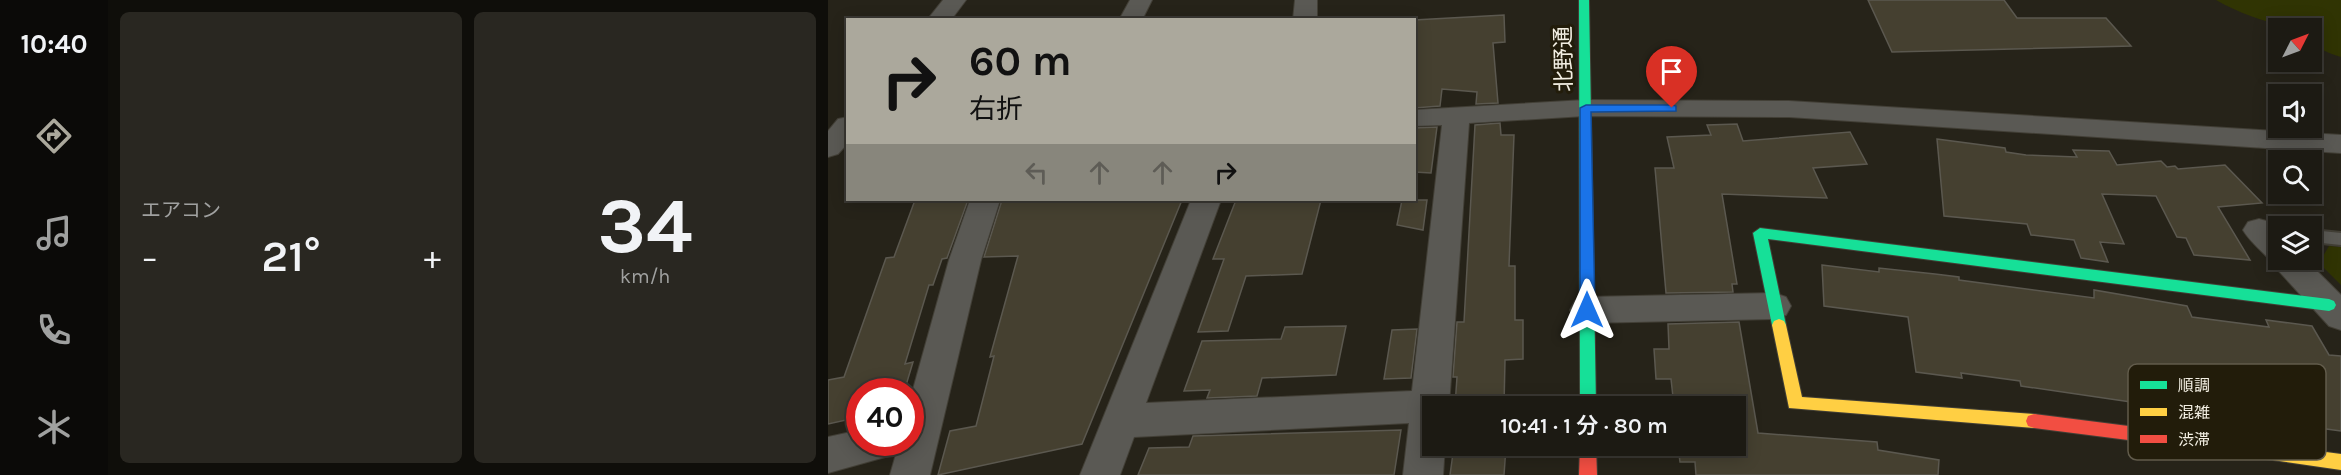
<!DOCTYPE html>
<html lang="ja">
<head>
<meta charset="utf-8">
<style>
  :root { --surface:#1c1a13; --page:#292721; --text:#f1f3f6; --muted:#a0a1a0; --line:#3a3833; --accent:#aba89c }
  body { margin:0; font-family:Karla,"Noto Sans JP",sans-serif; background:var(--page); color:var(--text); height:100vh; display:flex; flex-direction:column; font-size:22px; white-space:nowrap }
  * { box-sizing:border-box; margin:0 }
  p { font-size:20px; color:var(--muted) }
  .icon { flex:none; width:33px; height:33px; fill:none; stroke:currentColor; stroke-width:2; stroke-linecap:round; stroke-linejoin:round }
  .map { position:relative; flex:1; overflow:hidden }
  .side { display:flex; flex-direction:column; gap:12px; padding:12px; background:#0f0e0a; width:720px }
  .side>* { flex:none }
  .guide { position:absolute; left:18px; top:18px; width:570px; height:183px; border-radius:0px; box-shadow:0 3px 15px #0003,0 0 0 2px var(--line); background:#aba89c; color:#111; overflow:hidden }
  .needle { width:39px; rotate:48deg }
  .fabs { position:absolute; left:1440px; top:18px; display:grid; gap:12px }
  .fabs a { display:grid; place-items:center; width:54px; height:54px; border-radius:0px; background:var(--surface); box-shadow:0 3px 15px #0003,0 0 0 2px var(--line); font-size:30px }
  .speed { position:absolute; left:18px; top:378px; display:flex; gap:12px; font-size:30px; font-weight:700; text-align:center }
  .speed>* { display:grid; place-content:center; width:78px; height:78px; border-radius:50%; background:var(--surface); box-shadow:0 3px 15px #0003,0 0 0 2px var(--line); line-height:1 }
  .speed .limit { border:9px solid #d22; background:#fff; color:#111 }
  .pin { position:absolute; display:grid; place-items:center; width:51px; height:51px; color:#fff; margin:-62px -26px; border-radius:50% 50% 50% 0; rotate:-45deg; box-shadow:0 0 6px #0007 }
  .pin .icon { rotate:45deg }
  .me { position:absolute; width:66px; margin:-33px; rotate:0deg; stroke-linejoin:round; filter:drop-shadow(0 0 4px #0008) }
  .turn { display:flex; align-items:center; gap:21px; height:126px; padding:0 24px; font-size:27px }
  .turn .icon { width:78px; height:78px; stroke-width:2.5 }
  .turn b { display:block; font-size:42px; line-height:51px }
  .lanes { display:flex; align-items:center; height:57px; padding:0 24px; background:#0003; justify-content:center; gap:30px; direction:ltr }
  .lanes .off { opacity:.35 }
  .big { font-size:45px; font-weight:600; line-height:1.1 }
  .side .card { flex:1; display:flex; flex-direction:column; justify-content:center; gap:9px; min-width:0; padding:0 21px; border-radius:9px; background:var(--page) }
  .side .dial { align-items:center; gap:0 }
  .dial b { font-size:78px; line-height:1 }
  .heat { display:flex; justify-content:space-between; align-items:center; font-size:33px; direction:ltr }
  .side .tiles { flex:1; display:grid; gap:12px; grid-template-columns:repeat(2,1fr) }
  .trip { position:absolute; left:594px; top:396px; width:324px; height:60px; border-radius:0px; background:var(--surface); box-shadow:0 3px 15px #0003,0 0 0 2px var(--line); font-weight:600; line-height:60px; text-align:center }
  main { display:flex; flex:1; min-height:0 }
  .tabs { display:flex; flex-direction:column; width:108px; justify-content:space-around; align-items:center; background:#0b0a08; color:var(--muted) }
  .tabs .icon { width:42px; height:42px }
  .tabs .active { color:var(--accent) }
  .tabs b { font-size:27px; color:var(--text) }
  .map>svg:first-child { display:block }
  .green { fill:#303403 }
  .building { fill:#454030; stroke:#5b584f; stroke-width:1.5 }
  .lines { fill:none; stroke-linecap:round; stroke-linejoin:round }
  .lane-casing { stroke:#423f36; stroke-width:4 }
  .street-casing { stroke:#423f36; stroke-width:2 }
  .fast-casing { stroke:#423f36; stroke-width:2 }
  .slow-casing { stroke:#423f36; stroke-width:2 }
  .jam-casing { stroke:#423f36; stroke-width:2 }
  .lane { fill:#5a5954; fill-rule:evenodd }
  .street { fill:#5a5954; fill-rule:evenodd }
  .fast { fill:#16e098; fill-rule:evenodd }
  .slow { fill:#ffcf43; fill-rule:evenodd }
  .jam { fill:#f24e42; fill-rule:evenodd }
  .route { fill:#1a73e8; stroke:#114b97; stroke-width:1.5 }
  .labels { text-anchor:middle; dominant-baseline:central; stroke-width:6; stroke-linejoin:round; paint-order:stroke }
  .street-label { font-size:22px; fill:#f3efe3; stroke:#221c0a }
  .key { fill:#221c0a; stroke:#615b4b; stroke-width:1.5 }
  .key-label { font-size:16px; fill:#f3efe3 }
</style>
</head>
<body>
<main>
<nav class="tabs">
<b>10:40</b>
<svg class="icon active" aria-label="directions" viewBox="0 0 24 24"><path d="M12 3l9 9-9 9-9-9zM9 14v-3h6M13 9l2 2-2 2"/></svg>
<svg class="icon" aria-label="music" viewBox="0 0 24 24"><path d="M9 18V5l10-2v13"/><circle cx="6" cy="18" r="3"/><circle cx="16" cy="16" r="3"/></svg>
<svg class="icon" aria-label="phone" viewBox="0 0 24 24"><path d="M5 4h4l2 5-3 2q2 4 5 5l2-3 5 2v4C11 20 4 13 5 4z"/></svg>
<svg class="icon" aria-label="climate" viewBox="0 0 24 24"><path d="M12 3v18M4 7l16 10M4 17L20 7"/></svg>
</nav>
<section class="side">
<div class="tiles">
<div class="card"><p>エアコン</p>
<div class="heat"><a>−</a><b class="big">21°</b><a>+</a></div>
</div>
<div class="card dial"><b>34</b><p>km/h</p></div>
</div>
</section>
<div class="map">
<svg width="1513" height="475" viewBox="0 0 1513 475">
  <rect width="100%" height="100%" fill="#262319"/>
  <!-- green -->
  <path class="green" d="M1388,0H1513V57C1496,51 1484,49 1484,28C1452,28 1416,16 1388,0Z
    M1501,246L1513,247V285L1491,263Z"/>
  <!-- building -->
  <path class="building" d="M1040,0H1176L1189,18H1278L1303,46L1064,52Z
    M676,15L677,42L665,43L670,103L648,104L649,92L614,89L612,106L586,108V20Z
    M672,123L673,135H686L681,266H687V320H695V359L677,360L676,406H627L629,377H625L629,322H636L647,125Z
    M909,124L915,141L1022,132L1039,164L985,168L999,198L894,194L909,284H904L905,292L838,293L827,168H846L839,137L883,135L879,125Z
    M609,127L603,173L586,172V128Z
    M1109,139L1177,148L1178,152L1198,155L1249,157L1245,150L1281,151L1289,165L1333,161L1339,167L1347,166L1350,169L1397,165L1434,203L1390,207L1422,260L1366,255L1358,238L1349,237L1328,196L1274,194L1296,244L1272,242L1280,262L1253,258L1246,240L1203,235L1199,224L1116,216Z
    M87,200H140L119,258L114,259L105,285H101L77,364L85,362L76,392H32V417L0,424V380L16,377L58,258L66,257Z
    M174,200H354L254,444L110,475L122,431L148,426L166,356L162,357L190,256L156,257Z
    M408,200H493L474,274L418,276L400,331L370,332L396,259H385Z
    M574,200H599L595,230L569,225Z
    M994,265L1051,272V268L1107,274L1131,277V280L1266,298V290L1359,306L1364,317L1441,327L1438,320L1484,326L1501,355L1513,356V431L1491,428L1490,426L1384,412L1385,414L1193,386L1192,381L1133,373L1134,378L1088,372L1080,317L996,306Z
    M911,322L930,433L1049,442L1050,450L1111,460L1110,475H868L867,462H852L850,446H908V406H846L843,379H828L826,349H841L840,324Z
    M518,326L508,375L434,378L429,396L379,398L382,390L356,391L374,341L453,339L457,327Z
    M589,329L583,378L556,379L564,330Z
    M573,430L566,475H310L321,448L361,447L365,436Z
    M626,446L678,447L676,475H622Z"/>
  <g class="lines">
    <!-- lane casing -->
    <g class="lane-casing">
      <path id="lane" d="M1484,230L1513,233V245L1484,242Z"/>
    </g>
    <!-- street casing -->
    <g class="street-casing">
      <path id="street" d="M115,0H138L123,20H99Z
        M302,0H324L314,20H291Z
        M467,0H489V20H465Z
        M757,100L961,101L1513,135V153L961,117L757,116L641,123L621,406H604V446H617L615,475H575L581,423L306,437L292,475H252L363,200H393L318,403L584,391L614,125L586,126V110Z
        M20,117V143L10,154L0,157V131L10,119Z
        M142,200H172L153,260L102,475H62L68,454L0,473V437L32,430V442H82V400L121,260Z
        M1431,219L1442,222L1450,231V260H1478L1513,295V330L1501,326L1448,268C1440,255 1424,245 1415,230L1420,222Z
        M946,293L958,297L963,306L958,315L946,319L759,323L747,319L742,310L747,301L759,297Z"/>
    </g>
    <!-- fast casing -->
    <g class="fast-casing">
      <path id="fast" d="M751,0H761L768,406H752Z
        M932,228L1501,299L1506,301L1508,305L1506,309L1501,311L940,239L958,325L956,329L951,331L946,329L944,325L925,233Z"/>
    </g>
    <!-- slow casing -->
    <g class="slow-casing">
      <path id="slow" d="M951,319L956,321L958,325L974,397L1206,414L1212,416L1214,421L1212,426L1206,428L961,408L944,325L946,321Z
        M1363,434L1513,454V470L1363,448L1357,446L1355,441L1357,436Z"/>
    </g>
    <!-- jam casing -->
    <g class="jam-casing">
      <path id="jam" d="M1206,414L1363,434L1369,436L1371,441L1369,446L1363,448L1206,428L1200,426L1198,421L1200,416Z
        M752,446H768L769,475H751Z"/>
    </g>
    <!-- lane -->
    <use href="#lane" class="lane"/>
    <!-- street -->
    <use href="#street" class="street"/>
    <!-- fast -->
    <use href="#fast" class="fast"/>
    <!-- slow -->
    <use href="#slow" class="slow"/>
    <!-- jam -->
    <use href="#jam" class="jam"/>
  </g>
  <!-- route -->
  <path class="route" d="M844,105L848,106V111L763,112L767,310L759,316L754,314L752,310V108L758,105Z"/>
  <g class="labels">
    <!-- street labels -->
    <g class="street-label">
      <text transform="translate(736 59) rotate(-91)">北野通</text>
    </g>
  </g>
  <!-- legend -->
  <rect x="1300" y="364" width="198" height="96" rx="9" class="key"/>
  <rect x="1312" y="381" width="27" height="8" fill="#16e098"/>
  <rect x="1312" y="408" width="27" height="8" fill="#ffcf43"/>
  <rect x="1312" y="435" width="27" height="8" fill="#f24e42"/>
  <g class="key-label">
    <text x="1350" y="391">順調</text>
    <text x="1350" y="418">混雑</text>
    <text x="1350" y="445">渋滞</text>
  </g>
</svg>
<div class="fabs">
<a><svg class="needle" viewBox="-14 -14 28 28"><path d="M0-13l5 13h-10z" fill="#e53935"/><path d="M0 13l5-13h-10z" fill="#a0a1a0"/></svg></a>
<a><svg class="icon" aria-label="sound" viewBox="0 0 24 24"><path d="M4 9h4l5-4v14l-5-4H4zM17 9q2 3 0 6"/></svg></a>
<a><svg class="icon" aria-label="search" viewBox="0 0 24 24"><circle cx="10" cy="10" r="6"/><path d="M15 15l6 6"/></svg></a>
<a><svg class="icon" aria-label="layers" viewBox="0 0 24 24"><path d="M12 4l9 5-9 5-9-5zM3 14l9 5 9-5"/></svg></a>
</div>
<div class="speed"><div class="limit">40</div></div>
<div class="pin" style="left:844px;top:108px;background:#d93025"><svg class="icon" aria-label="arrive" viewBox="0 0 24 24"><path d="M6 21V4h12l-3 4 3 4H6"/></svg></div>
<svg class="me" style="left:759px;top:310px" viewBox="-20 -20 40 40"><path d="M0-17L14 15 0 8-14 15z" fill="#1a73e8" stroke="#fff" stroke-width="4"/></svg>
<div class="trip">10:41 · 1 分 · 80 m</div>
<div class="guide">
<div class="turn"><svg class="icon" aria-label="right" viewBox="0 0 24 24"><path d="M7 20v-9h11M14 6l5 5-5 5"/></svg><div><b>60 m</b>右折</div></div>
<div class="lanes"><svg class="icon off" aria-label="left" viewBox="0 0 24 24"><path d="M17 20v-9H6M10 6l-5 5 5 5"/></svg><svg class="icon off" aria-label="ahead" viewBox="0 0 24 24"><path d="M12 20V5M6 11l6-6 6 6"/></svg><svg class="icon off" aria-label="ahead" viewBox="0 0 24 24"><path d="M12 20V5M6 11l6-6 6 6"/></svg><svg class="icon" aria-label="right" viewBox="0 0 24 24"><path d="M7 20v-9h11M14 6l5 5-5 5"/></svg></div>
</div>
</div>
</main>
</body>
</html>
